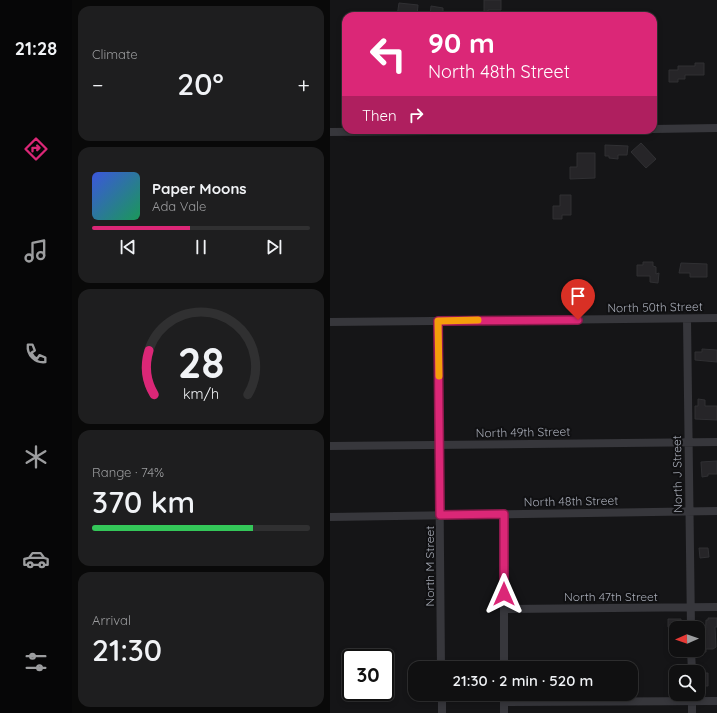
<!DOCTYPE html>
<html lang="en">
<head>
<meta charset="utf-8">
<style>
  :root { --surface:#101011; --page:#1e1e1f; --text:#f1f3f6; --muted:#9c9d9f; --line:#303031; --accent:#db2777 }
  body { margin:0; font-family:Quicksand,sans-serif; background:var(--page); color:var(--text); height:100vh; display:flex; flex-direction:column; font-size:15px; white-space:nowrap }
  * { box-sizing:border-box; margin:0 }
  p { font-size:13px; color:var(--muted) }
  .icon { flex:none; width:22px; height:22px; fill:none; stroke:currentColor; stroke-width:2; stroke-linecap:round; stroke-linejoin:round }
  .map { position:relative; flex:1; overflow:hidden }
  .details { display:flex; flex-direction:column; gap:6px; padding:6px; background:#090909; width:258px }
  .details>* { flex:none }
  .hud { position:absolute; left:12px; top:12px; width:315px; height:122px; border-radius:12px; box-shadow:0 2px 6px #0003,0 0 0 1px var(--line); background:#db2777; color:#fff; overflow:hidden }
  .needle { width:26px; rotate:268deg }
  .tools { position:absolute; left:339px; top:621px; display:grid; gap:8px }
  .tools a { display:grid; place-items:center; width:36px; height:36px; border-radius:8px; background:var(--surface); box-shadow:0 2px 6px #0003,0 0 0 1px var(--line); font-size:20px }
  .speed { position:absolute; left:12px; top:649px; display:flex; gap:8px; font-size:20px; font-weight:700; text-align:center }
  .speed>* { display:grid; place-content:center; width:52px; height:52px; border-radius:50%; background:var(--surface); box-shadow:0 2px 6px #0003,0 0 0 1px var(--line); line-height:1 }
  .speed .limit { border:2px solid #111; border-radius:6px; background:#fff; color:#111 }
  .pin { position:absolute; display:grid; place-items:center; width:34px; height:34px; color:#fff; margin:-41px -17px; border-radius:50% 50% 50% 0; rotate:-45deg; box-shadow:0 0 4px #0007 }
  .pin .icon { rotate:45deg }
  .me { position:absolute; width:44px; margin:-22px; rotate:0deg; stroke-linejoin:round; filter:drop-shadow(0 0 3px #0008) }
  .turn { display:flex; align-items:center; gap:14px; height:84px; padding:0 20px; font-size:18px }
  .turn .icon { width:52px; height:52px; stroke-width:2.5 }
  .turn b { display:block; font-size:28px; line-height:34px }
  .then { display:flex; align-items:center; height:38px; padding:0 20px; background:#0003; gap:8px; font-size:15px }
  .big { font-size:30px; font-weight:600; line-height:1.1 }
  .details .card { flex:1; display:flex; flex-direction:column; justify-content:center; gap:6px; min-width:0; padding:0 14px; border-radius:12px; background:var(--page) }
  .details .dial { align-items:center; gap:0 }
  .dial svg { height:104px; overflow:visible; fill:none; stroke:var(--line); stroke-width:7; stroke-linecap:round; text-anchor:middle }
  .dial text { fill:var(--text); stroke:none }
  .song { display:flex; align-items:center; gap:12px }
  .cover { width:48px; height:48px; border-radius:6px; background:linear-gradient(135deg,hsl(230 70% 55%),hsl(150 70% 35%)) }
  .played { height:4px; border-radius:2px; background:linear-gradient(90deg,var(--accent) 45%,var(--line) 45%) }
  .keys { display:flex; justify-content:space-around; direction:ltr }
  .heat { display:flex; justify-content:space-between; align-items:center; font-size:22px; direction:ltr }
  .charge { height:6px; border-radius:3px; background:linear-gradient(90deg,#34c759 74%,var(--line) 0) }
  .trip { position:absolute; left:78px; top:661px; width:230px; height:40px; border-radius:12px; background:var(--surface); box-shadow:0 2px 6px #0003,0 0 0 1px var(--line); font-weight:600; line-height:40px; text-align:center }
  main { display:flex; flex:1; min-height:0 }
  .dock { display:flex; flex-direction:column; width:72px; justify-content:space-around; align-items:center; background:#060607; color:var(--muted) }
  .dock .icon { width:28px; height:28px }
  .dock .selected { color:var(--accent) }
  .dock b { font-size:18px; color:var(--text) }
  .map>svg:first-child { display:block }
  .building { fill:#262528; stroke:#303033 }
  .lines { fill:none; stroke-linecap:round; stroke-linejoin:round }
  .minor { stroke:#37373c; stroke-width:8 }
  .route-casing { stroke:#8e194d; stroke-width:10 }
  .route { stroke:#db2777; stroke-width:7 }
  .slow { stroke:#f59e0b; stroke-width:7 }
  .labels { text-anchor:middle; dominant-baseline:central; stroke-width:4; stroke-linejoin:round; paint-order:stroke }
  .street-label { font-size:12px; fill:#a8acb7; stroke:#101012 }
</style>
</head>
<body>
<main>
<nav class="dock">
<b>21:28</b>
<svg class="icon selected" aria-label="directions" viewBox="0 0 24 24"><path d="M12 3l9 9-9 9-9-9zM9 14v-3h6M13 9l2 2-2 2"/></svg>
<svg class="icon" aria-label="music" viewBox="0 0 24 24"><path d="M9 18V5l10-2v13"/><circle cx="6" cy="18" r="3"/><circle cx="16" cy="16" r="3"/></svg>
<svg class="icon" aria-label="phone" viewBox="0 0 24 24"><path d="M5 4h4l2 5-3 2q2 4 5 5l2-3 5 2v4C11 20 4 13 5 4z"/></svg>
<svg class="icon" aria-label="climate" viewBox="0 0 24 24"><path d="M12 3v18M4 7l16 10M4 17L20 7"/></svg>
<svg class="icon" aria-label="car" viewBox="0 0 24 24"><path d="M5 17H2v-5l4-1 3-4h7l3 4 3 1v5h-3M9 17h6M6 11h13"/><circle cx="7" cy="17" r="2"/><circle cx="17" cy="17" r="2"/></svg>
<svg class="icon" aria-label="filters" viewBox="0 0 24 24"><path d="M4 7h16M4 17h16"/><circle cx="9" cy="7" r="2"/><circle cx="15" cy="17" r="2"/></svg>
</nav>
<section class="details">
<div class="card"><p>Climate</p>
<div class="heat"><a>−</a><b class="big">20°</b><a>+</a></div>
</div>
<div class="card">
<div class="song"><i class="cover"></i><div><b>Paper Moons</b><p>Ada Vale</p></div></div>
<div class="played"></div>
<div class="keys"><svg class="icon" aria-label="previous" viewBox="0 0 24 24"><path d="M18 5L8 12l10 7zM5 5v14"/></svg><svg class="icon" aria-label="pause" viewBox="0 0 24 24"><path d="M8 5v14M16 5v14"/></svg><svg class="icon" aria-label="next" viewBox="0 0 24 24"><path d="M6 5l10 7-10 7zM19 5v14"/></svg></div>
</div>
<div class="card dial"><svg viewBox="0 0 100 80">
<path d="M14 69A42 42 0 1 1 86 69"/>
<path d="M14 69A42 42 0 0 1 10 35" stroke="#db2777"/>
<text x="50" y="56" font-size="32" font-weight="700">28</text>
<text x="50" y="72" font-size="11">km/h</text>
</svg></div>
<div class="card"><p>Range · 74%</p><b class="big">370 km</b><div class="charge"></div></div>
<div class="card"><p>Arrival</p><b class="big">21:30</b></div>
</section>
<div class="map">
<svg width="387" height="713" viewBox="0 0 387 713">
  <rect width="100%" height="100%" fill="#151517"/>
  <!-- building -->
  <path class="building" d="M154,0H171V10H158V12H154Z
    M69,3L88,5L87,16H67Z
    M101,6L113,8V16H100Z
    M365,63H374V75H355V79H348V82H339V70H348V66H365Z
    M311,143L326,159L316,168L301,152Z
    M275,145L298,146L297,155H288V159L279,158V156H275Z
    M247,153H265V178L240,179V167H247Z
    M230,195H241V215H232V219H223V206H230Z
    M313,262H323V266L326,267V274L329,273L328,283L320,282V276H307V265H313Z
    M351,263L377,264V277H360V273H349Z
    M372,349L387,350V362L365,360V352H372Z
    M368,399L375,400V406H387V420L365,419V406H368Z
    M387,461V474H378V476L372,477L371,462Z
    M369,548H378L379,557L370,558Z
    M378,618H387V627H385L386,647L383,649H376V652H370V645H375L376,620H378Z
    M338,619H351V628L338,627Z
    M371,673H378V686H371Z"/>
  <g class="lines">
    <!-- minor -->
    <path class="minor" d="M323,129L387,128
      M0,132L200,130
      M357,319L361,628
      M108,321L111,668
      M0,322L387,318
      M0,446L387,442
      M0,517L387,511
      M174,609L387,607
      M361,650L362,672
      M174,668V514
      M112,694V713
      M362,694V713
      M174,702L387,701
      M174,713V694"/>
  </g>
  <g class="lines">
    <!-- route casing -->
    <g class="route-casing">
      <path id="route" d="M174,594V514L110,515L108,321L248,320"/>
    </g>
    <!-- route -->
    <use href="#route" class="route"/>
    <!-- slow -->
    <path class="slow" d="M109,376L108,321L148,320"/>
  </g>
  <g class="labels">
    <!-- street labels -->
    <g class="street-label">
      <text transform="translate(325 307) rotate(-1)">North 50th Street</text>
      <text transform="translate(193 432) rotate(-1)">North 49th Street</text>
      <text transform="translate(347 474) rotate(-91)">North J Street</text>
      <text transform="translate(241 501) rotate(-1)">North 48th Street</text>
      <text transform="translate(99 566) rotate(-90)">North M Street</text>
      <text x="281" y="596">North 47th Street</text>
    </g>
  </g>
</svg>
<div class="tools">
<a><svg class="needle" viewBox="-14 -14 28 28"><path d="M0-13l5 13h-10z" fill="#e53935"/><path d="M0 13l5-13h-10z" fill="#9c9d9f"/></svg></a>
<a><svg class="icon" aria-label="search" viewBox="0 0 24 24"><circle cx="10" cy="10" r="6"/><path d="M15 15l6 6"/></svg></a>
</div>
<div class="speed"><div class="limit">30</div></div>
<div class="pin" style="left:248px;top:320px;background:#d93025"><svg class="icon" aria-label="arrive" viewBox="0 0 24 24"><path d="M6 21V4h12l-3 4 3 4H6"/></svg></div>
<svg class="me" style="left:174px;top:594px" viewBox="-20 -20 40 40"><path d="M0-17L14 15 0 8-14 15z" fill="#db2777" stroke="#fff" stroke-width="4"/></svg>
<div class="trip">21:30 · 2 min · 520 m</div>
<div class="hud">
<div class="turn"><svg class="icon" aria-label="left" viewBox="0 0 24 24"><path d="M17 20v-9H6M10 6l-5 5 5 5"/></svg><div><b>90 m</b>North 48th Street</div></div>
<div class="then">Then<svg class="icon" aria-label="right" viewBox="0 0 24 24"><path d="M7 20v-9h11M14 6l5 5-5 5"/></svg></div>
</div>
</div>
</main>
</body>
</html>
